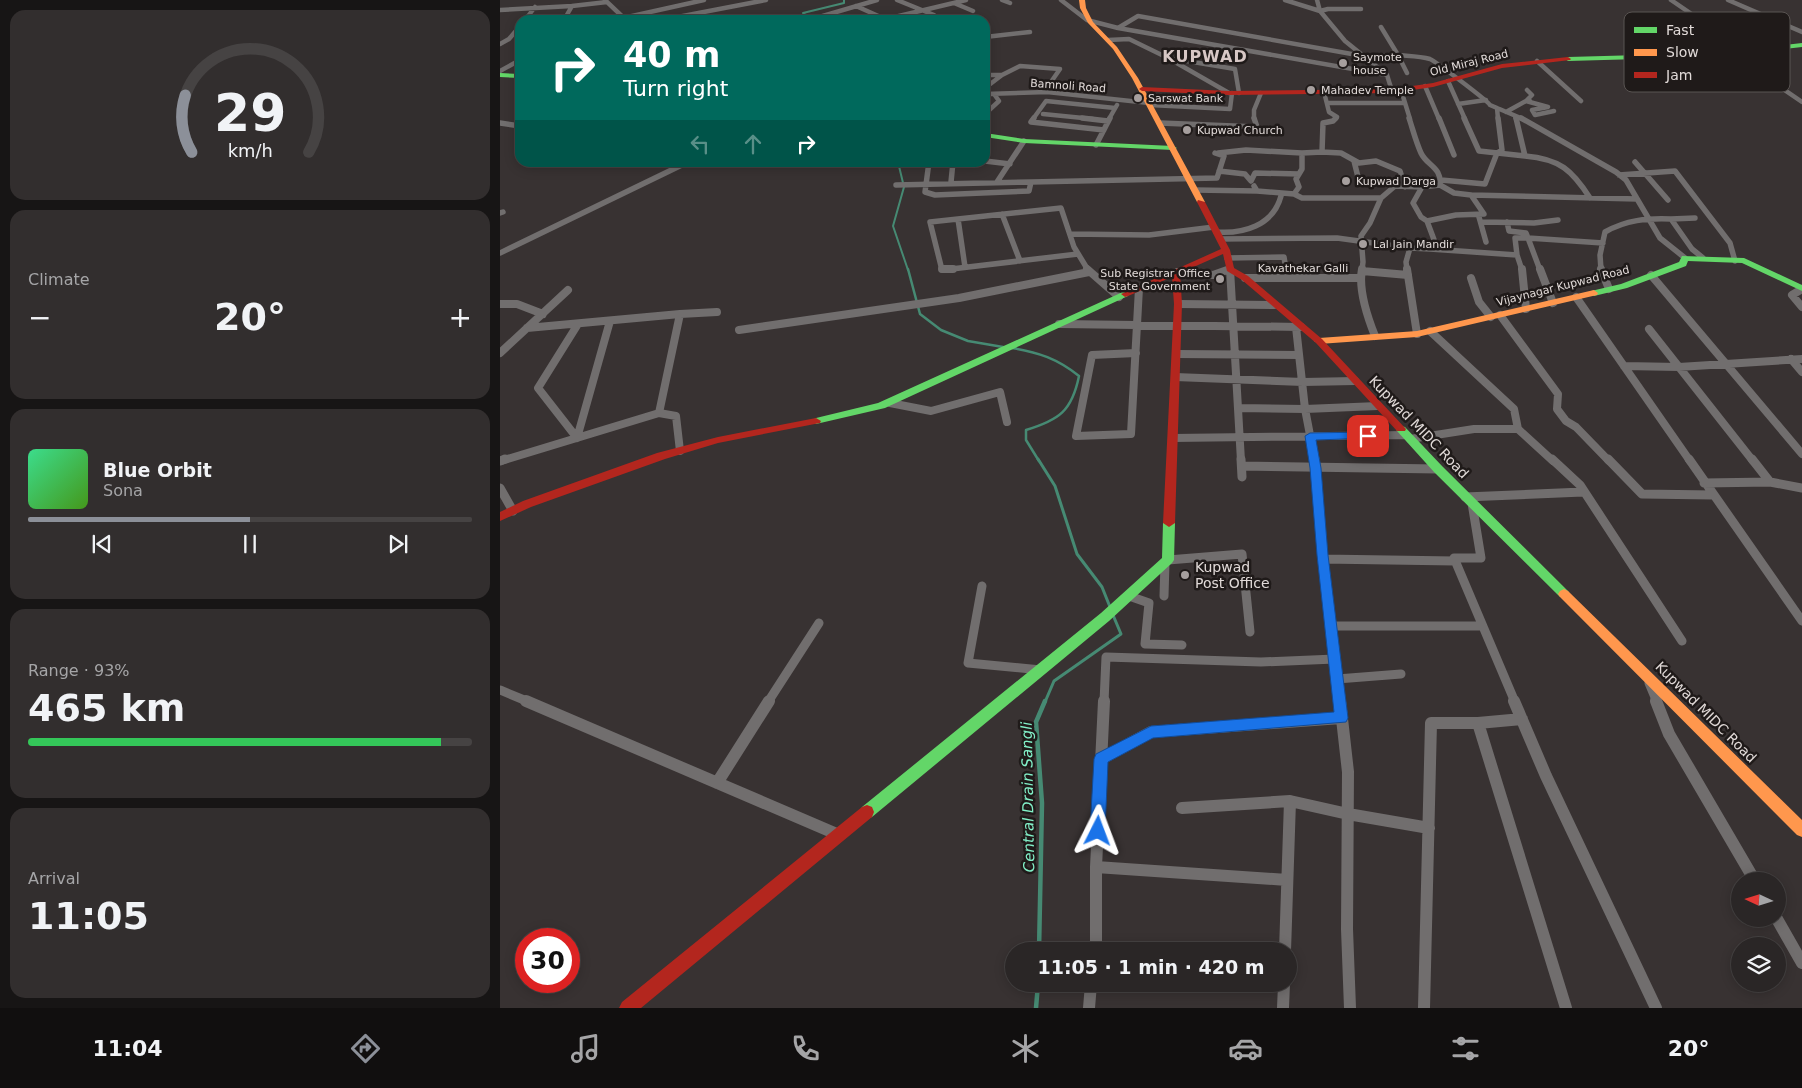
<!DOCTYPE html>
<html lang="en">
<head>
<meta charset="utf-8">
<style>
  :root { --surface:#2a2626; --page:#322e2e; --text:#f1f3f6; --muted:#a5a5a7; --line:#464343; --accent:#8c9099 }
  body { margin:0; font-family:"DejaVu Sans",sans-serif; background:var(--page); color:var(--text); height:100vh; display:flex; flex-direction:column; font-size:19px; white-space:nowrap }
  * { box-sizing:border-box; margin:0 }
  p { font-size:16px; color:var(--muted) }
  .icon { flex:none; width:28px; height:28px; fill:none; stroke:currentColor; stroke-width:2; stroke-linecap:round; stroke-linejoin:round }
  .map { position:relative; flex:1; overflow:hidden }
  .drawer { display:flex; flex-direction:column; gap:10px; padding:10px; background:#171515; width:500px }
  .drawer>* { flex:none }
  .hud { position:absolute; left:15px; top:15px; width:475px; height:152px; border-radius:15px; box-shadow:0 2px 12px #0003,0 0 0 1px var(--line); background:#00695c; color:#fff; overflow:hidden }
  .needle { width:32px; rotate:274deg }
  .fabs { position:absolute; left:1231px; top:872px; display:grid; gap:10px }
  .fabs a { display:grid; place-items:center; width:55px; height:55px; border-radius:50%; background:var(--surface); box-shadow:0 2px 12px #0003,0 0 0 1px var(--line); font-size:25px }
  .speed { position:absolute; left:15px; top:928px; display:flex; gap:10px; font-size:25px; font-weight:700; text-align:center }
  .speed>* { display:grid; place-content:center; width:65px; height:65px; border-radius:50%; background:var(--surface); box-shadow:0 2px 12px #0003,0 0 0 1px var(--line); line-height:1 }
  .speed .limit { border:8px solid #d22; background:#fff; color:#111 }
  .pin { position:absolute; display:grid; place-items:center; width:42px; height:42px; color:#fff; margin:-21px; border-radius:10px; box-shadow:0 2px 8px #0006 }
  .me { position:absolute; width:55px; margin:-28px; rotate:3deg; stroke-linejoin:round; filter:drop-shadow(0 0 4px #0008) }
  .turn { display:flex; align-items:center; gap:18px; height:105px; padding:0 25px; font-size:22px }
  .turn .icon { width:65px; height:65px; stroke-width:2.5 }
  .turn b { display:block; font-size:35px; line-height:42px }
  .lanes { display:flex; align-items:center; height:48px; padding:0 25px; background:#0003; justify-content:center; gap:25px; direction:ltr }
  .lanes .off { opacity:.35 }
  .big { font-size:38px; font-weight:600; line-height:1.1 }
  .drawer .card { flex:1; display:flex; flex-direction:column; justify-content:center; gap:8px; min-width:0; padding:0 18px; border-radius:15px; background:var(--page) }
  .drawer .dial { align-items:center; gap:0 }
  .dial svg { height:130px; overflow:visible; fill:none; stroke:var(--line); stroke-width:7; stroke-linecap:round; text-anchor:middle }
  .dial text { fill:var(--text); stroke:none }
  .song { display:flex; align-items:center; gap:15px }
  .cover { width:60px; height:60px; border-radius:8px; background:linear-gradient(135deg,hsl(150 70% 55%),hsl(100 70% 35%)) }
  .played { height:5px; border-radius:2px; background:linear-gradient(90deg,var(--accent) 50%,var(--line) 50%) }
  .keys { display:flex; justify-content:space-around; direction:ltr }
  .heat { display:flex; justify-content:space-between; align-items:center; font-size:28px; direction:ltr }
  .charge { height:8px; border-radius:4px; background:linear-gradient(90deg,#34c759 93%,var(--line) 0) }
  .trip { position:absolute; left:505px; top:942px; width:292px; height:50px; border-radius:25px; background:var(--surface); box-shadow:0 2px 12px #0003,0 0 0 1px var(--line); font-weight:600; line-height:50px; text-align:center }
  .dock { display:flex; height:80px; justify-content:space-around; align-items:center; background:#110f0f; color:var(--muted) }
  .dock .icon { width:35px; height:35px }
  .dock .active { color:var(--accent) }
  .dock b { font-size:22px; color:var(--text) }
  main { display:flex; flex:1; min-height:0 }
  .map>svg:first-child { display:block }
  .lines { fill:none; stroke-linecap:round; stroke-linejoin:round }
  .stream-far3 { stroke:#468a73; stroke-width:2 }
  .stream-far2 { stroke:#468a73; stroke-width:2.5 }
  .stream-far1 { stroke:#468a73; stroke-width:3 }
  .stream { stroke:#468a73; stroke-width:4.5 }
  .street-far4 { stroke:#716e6e; stroke-width:4.5 }
  .street-far3 { stroke:#716e6e; stroke-width:5.5 }
  .street-far2 { stroke:#716e6e; stroke-width:8 }
  .street-far1 { stroke:#716e6e; stroke-width:9 }
  .street { stroke:#716e6e; stroke-width:12 }
  .fast { fill:#63d668; fill-rule:evenodd }
  .slow { fill:#ff974d; fill-rule:evenodd }
  .jam { fill:#b3261e; fill-rule:evenodd }
  .route { fill:#1a73e8; stroke:#114b97 }
  .poi-dot { fill:#a69f9e; stroke:#1f1a19; stroke-width:2 }
  .labels { text-anchor:middle; dominant-baseline:central; stroke-width:5; stroke-linejoin:round; paint-order:stroke }
  .far-poi-label { font-size:11px; fill:#e1dad8; stroke:#1f1a19; text-anchor:start }
  .far-street-label { font-size:11px; fill:#e1dad8; stroke:#1f1a19 }
  .street-label { font-size:14px; fill:#e1dad8; stroke:#1f1a19 }
  .poi-label { font-size:14px; fill:#e1dad8; stroke:#1f1a19; text-anchor:start }
  .water-label { font-size:15px; font-style:italic; fill:#83f1c9; stroke:#1f1a19 }
  .far-district-label { font-size:16px; font-weight:bold; letter-spacing:1px; fill:#d7c7c5; stroke:#1f1a19 }
  .key { fill:#1f1a19; stroke:#595452; stroke-width:1 }
  .key-label { font-size:14px; fill:#e1dad8 }
</style>
</head>
<body>
<main>
<section class="drawer">
<div class="card dial"><svg viewBox="0 0 100 80">
<path d="M14 69A42 42 0 1 1 86 69"/>
<path d="M14 69A42 42 0 0 1 10 34" stroke="#8c9099"/>
<text x="50" y="56" font-size="32" font-weight="700">29</text>
<text x="50" y="72" font-size="11">km/h</text>
</svg></div>
<div class="card"><p>Climate</p>
<div class="heat"><a>−</a><b class="big">20°</b><a>+</a></div>
</div>
<div class="card">
<div class="song"><i class="cover"></i><div><b>Blue Orbit</b><p>Sona</p></div></div>
<div class="played"></div>
<div class="keys"><svg class="icon" aria-label="previous" viewBox="0 0 24 24"><path d="M18 5L8 12l10 7zM5 5v14"/></svg><svg class="icon" aria-label="pause" viewBox="0 0 24 24"><path d="M8 5v14M16 5v14"/></svg><svg class="icon" aria-label="next" viewBox="0 0 24 24"><path d="M6 5l10 7-10 7zM19 5v14"/></svg></div>
</div>
<div class="card"><p>Range · 93%</p><b class="big">465 km</b><div class="charge"></div></div>
<div class="card"><p>Arrival</p><b class="big">11:05</b></div>
</section>
<div class="map">
<svg width="1302" height="1008" viewBox="0 0 1302 1008">
  <rect width="100%" height="100%" fill="#383232"/>
  <g class="lines">
    <!-- stream-far3 -->
    <path class="stream-far3" d="M311,19L303,13L344,3V0
      M398,162L404,187L393,226L408,270"/>
    <!-- stream-far2 -->
    <path class="stream-far2" d="M408,269L420,314L441,330L468,341L503,347
      M512,348C538,352 558,359 579,376C572,411 559,420 526,430V440L539,461"/>
    <!-- stream-far1 -->
    <path class="stream-far1" d="M538,459L555,486L577,554L602,587L610,607
      M545,702L554,681L621,634L613,615"/>
    <!-- stream -->
    <path class="stream" d="M539,951L542,803L536,722L545,701
      M536,1008L538,984"/>
    <!-- street-far4 -->
    <path class="street-far4" d="M105,0L126,20
      M397,0L434,15
      M502,0L510,3
      M561,0L587,20L618,28L887,75
      M785,0L820,11L828,9H861
      M817,0L820,11L845,41L887,75L892,91
      M1171,0L1247,52
      M1228,0L1302,32
      M454,3L473,11
      M72,6L107,2
      M356,6L385,19
      M0,10L72,6L64,20
      M123,18L204,0
      M25,20L35,7
      M162,20L266,0
      M309,20L377,0
      M382,20L466,0
      M1200,21L1234,17
      M618,28L638,16L863,56L898,55L881,27
      M1222,35L1286,25
      M485,37L530,32
      M608,40L629,39L668,58L729,93
      M0,44L9,39L20,26
      M1231,53L1302,102
      M675,59L735,69L739,93
      M1037,61L1081,101
      M0,71L20,60
      M907,73L898,55C908,56 920,56 930,59C935,61 988,101 990,105L1023,119
      M485,75H502L485,88
      M502,75L520,66L560,69L544,92
      M948,81L965,119
      M925,86L939,119
      M901,90L910,119
      M1027,90L1032,95L1026,101H1030
      M824,92L829,112L837,117L835,119
      M485,94L547,92L649,103
      M827,103H905
      M958,104L986,100
      M650,105L730,109L732,93
      M997,108L998,119
      M1006,112L1026,101L1048,107L1032,110L1035,115L1054,111
      M485,114L499,101L494,94
      M543,114L593,119
      M1015,116L1016,119
      M533,119L546,101L615,108
      M609,119L617,105
      M754,119V110L761,93"/>
    <!-- street-far3 -->
    <path class="street-far3" d="M534,118L531,122L604,130
      M582,118L608,121
      M836,118L833,121L823,123L822,152L841,153L859,163L876,161L900,171L905,187
      M939,118L954,155
      M964,118L979,151L1025,156
      M1016,118L1025,156C1060,159 1072,170 1090,198
      M1021,118L1116,172L1126,180L1160,238L1185,258
      M0,123L20,126
      M660,123L757,127L754,118
      M596,145L610,118
      M718,153L746,150L802,153V169L796,179L799,187L794,194L757,191
      M802,153L822,152
      M485,161L510,164
      M854,161L858,177
      M429,162L425,192L435,195L529,191L531,182L717,178L724,156L715,153
      M1135,162L1168,200
      M719,171L745,174L751,181L755,173L799,174
      M1119,175L1175,171L1230,243L1235,261
      M941,180L985,184L997,153L1002,150L998,118
      M451,182L453,162
      M497,182L524,141
      M396,185L531,182
      M695,190L757,191L754,186
      M794,194L802,198H881L870,223L861,236L863,262L862,270
      M971,195L1137,199
      M881,198L895,186L922,187
      M0,213L3,212
      M502,214L520,261
      M979,217L986,242
      M458,219L465,267
      M1171,219L1195,218
      M927,221L956,215L984,214L971,195L954,193L940,185
      M981,222L1034,223L1058,220
      M1007,222L1009,231L1026,233L1028,238H1015L1017,255L1022,270
      M716,232C743,234 773,226 781,196
      M570,234L649,235L714,227
      M720,239L837,238L910,248
      M930,249L1017,255
      M0,253L188,162
      M727,258L784,257L786,270
      M442,270L430,222L561,208L574,247L588,270
      M443,270L578,254
      M727,270H730
      M907,270L906,262L910,248L930,249L936,245L927,221L921,217L913,203L922,187L940,185C942,167 927,166 921,153C916,142 913,130 909,118
      M1040,270L1028,238L1103,243
      M1101,270L1100,255L1105,232C1126,220 1147,218 1171,219L1192,249L1203,258"/>
    <!-- street-far2 -->
    <path class="street-far2" d="M442,269H453
      M587,269L619,297
      M786,269L787,278
      M862,269C858,290 867,316 875,336
      M907,269L917,334
      M1022,269L1026,309
      M1040,269L1053,303
      M1101,269L1109,289
      M862,271L908,275
      M676,272L713,275L730,269L741,461
      M1151,275L1302,454
      M745,278H860
      M971,278L979,302L991,317
      M1302,289L1292,295L1302,307
      M1076,297L1190,461
      M0,304H17L43,314
      M678,304L774,305
      M180,314L217,312
      M1000,315L1058,394L1057,409L1066,421L1076,427L1109,461
      M559,324L801,327
      M796,327L805,409L815,461
      M27,328L180,314L159,413L176,416L180,451
      M1149,329L1253,461
      M239,330L459,298L589,272
      M0,353L68,290
      M636,353L592,355L576,436L631,434L639,288
      M676,354L799,355
      M1291,359L1302,372
      M1124,366L1179,367L1302,359
      M675,377L803,382L855,381
      M390,403L431,411L500,392L507,422
      M738,408L805,409L878,406
      M1018,429L1053,461
      M77,438L38,388L78,324
      M77,438L110,321
      M673,438L906,435
      M910,439L974,429H1018L1014,409L930,331
      M1,461L159,413"/>
    <!-- street-far1 -->
    <path class="street-far1" d="M741,459L742,477
      M815,459L823,555L840,702
      M1052,459L1080,485L1182,641
      M1108,459L1142,494L1213,495
      M1189,459L1302,621
      M0,461L5,459
      M742,466L938,469
      M1270,482L1302,488
      M1204,483L1270,482L1252,459
      M0,488L13,511
      M965,497L1083,492
      M972,503L981,558H954L1015,702
      M823,559L955,561
      M668,560L742,554L750,632
      M482,586L468,663L541,670
      M629,596L649,603L645,644L682,645
      M664,596L665,563
      M831,626H982
      M837,679L901,674
      M1149,683L1157,702
      M0,690L29,702
      M268,702L319,623
      M604,702L606,657L761,662L835,659"/>
    <!-- street -->
    <path class="street" d="M26,701L339,835
      M604,701L596,867L787,880
      M840,701L848,772L847,929L850,1008
      M1014,701L1046,776L1156,1008
      M1156,701L1169,734L1255,881
      M1022,719L978,723L1066,1008
      M601,759L651,732L841,718
      M217,783L269,701
      M682,808L790,801
      M596,867V951
      M1277,919L1302,963
      M785,951L790,801L848,814L929,828
      M589,1008L591,984
      M783,1008L784,984
      M924,1008L931,723H978"/>
    <!-- fast -->
    <path class="fast" d="M1302,43V47L1212,57L1068,61L1065,59L1068,57L1212,53Z
      M0,73L20,74V78L0,77Z
      M485,133L524,139L673,146L677,148L673,150L524,143L485,137Z
      M1182,256L1244,258L1302,285V291L1242,263L1188,261L1186,266L1127,288L1094,296L1090,293L1091,291L1121,284L1179,262Z
      M625,291L629,294L628,296L385,408L316,424L311,421L316,418L378,403Z
      M901,426L905,427L942,466L1068,591L1070,594L1068,597H1060L934,472L897,431L896,429L897,427Z
      M669,519L675,523L674,560L672,563L609,621L372,817L367,819L362,817L360,812L362,807L601,613L662,558L663,523Z"/>
    <!-- slow -->
    <path class="slow" d="M579,0H585L586,8L593,22L617,47L638,78L705,202L704,204L697,202L632,78L613,49L588,23L580,8Z
      M1094,290L1098,293L1097,295L917,337L819,344L814,341L819,338L917,331Z
      M1064,589L1068,591L1302,820V837L1297,835L1060,597L1058,594L1060,591Z"/>
    <!-- jam -->
    <path class="jam" d="M1068,57L1071,59L1070,60L1002,68L933,87L892,93L729,95L642,91L639,89L642,87L729,91L892,89L933,83L1002,64Z
      M698,200L705,202L730,250L734,268L748,276L822,339L906,429L905,431H897L816,343L742,280L727,271L723,254L680,273L682,304L675,523L669,527L663,523L674,304L672,277L628,296L625,297L621,294L721,249L697,202Z
      M316,418L321,421L320,423L218,443L165,459L31,507L0,521V512L23,501L157,453L218,437Z
      M367,805L372,807L374,812L372,817L141,1008H119L122,1002L362,807Z"/>
  </g>
  <!-- route -->
  <path class="route" d="M868,432L873,436L871,438L816,440L821,468L828,555L848,718L846,722L653,738L608,762L605,831L603,836L598,838L592,836L590,831L594,759L596,754L651,726L834,712L817,555L810,468L805,436L810,433Z"/>
  <!-- markers -->
  <g class="poi-dot">
    <circle cx="843" cy="63" r="5"/>
    <circle cx="811" cy="90" r="5"/>
    <circle cx="638" cy="98" r="5"/>
    <circle cx="687" cy="130" r="5"/>
    <circle cx="846" cy="181" r="5"/>
    <circle cx="863" cy="244" r="5"/>
    <circle cx="720" cy="279" r="5"/>
    <circle cx="685" cy="575" r="5"/>
  </g>
  <g class="labels">
    <!-- far-poi labels -->
    <g class="far-poi-label">
      <text x="853" y="57">Saymote<tspan x="853" dy="13">house</tspan></text>
      <text x="821" y="90">Mahadev Temple</text>
      <text x="648" y="98">Sarswat Bank</text>
      <text x="697" y="130">Kupwad Church</text>
      <text x="856" y="181">Kupwad Darga</text>
      <text x="873" y="244">Lal Jain Mandir</text>
      <text x="710" y="273" text-anchor="end">Sub Registrar Office<tspan x="710" dy="13">State Government</tspan></text>
    </g>
    <!-- far-street labels -->
    <g class="far-street-label">
      <text transform="translate(969 63) rotate(-14)">Old Miraj Road</text>
      <text transform="translate(568 86) rotate(4)">Bamnoli Road</text>
      <text x="803" y="268">Kavathekar Galli</text>
      <text transform="translate(1063 286) rotate(-14)">Vijaynagar Kupwad Road</text>
    </g>
    <!-- street labels -->
    <g class="street-label">
      <text transform="translate(919 427) rotate(46)">Kupwad MIDC Road</text>
      <text transform="translate(1206 712) rotate(45)">Kupwad MIDC Road</text>
    </g>
    <!-- poi labels -->
    <g class="poi-label">
      <text x="695" y="567">Kupwad<tspan x="695" dy="16">Post Office</tspan></text>
    </g>
    <!-- water labels -->
    <g class="water-label">
      <text transform="translate(528 797) rotate(-91)">Central Drain Sangli</text>
    </g>
    <!-- far-district labels -->
    <g class="far-district-label">
      <text x="705" y="56">KUPWAD</text>
    </g>
  </g>
  <!-- legend -->
  <rect x="1124" y="12" width="166" height="80" rx="8" class="key"/>
  <rect x="1134" y="27" width="23" height="6" fill="#63d668"/>
  <rect x="1134" y="49" width="23" height="7" fill="#ff974d"/>
  <rect x="1134" y="72" width="23" height="6" fill="#b3261e"/>
  <g class="key-label">
    <text x="1166" y="35">Fast</text>
    <text x="1166" y="57">Slow</text>
    <text x="1166" y="80">Jam</text>
  </g>
</svg>
<div class="fabs">
<a><svg class="needle" viewBox="-14 -14 28 28"><path d="M0-13l5 13h-10z" fill="#e53935"/><path d="M0 13l5-13h-10z" fill="#a5a5a7"/></svg></a>
<a><svg class="icon" aria-label="layers" viewBox="0 0 24 24"><path d="M12 4l9 5-9 5-9-5zM3 14l9 5 9-5"/></svg></a>
</div>
<div class="speed"><div class="limit">30</div></div>
<div class="pin" style="left:868px;top:436px;background:#d93025"><svg class="icon" aria-label="arrive" viewBox="0 0 24 24"><path d="M6 21V4h12l-3 4 3 4H6"/></svg></div>
<svg class="me" style="left:598px;top:831px" viewBox="-20 -20 40 40"><path d="M0-17L14 15 0 8-14 15z" fill="#1a73e8" stroke="#fff" stroke-width="4"/></svg>
<div class="trip">11:05 · 1 min · 420 m</div>
<div class="hud">
<div class="turn"><svg class="icon" aria-label="right" viewBox="0 0 24 24"><path d="M7 20v-9h11M14 6l5 5-5 5"/></svg><div><b>40 m</b>Turn right</div></div>
<div class="lanes"><svg class="icon off" aria-label="left" viewBox="0 0 24 24"><path d="M17 20v-9H6M10 6l-5 5 5 5"/></svg><svg class="icon off" aria-label="ahead" viewBox="0 0 24 24"><path d="M12 20V5M6 11l6-6 6 6"/></svg><svg class="icon" aria-label="right" viewBox="0 0 24 24"><path d="M7 20v-9h11M14 6l5 5-5 5"/></svg></div>
</div>
</div>
</main>
<nav class="dock">
<b>11:04</b>
<svg class="icon active" aria-label="directions" viewBox="0 0 24 24"><path d="M12 3l9 9-9 9-9-9zM9 14v-3h6M13 9l2 2-2 2"/></svg>
<svg class="icon" aria-label="music" viewBox="0 0 24 24"><path d="M9 18V5l10-2v13"/><circle cx="6" cy="18" r="3"/><circle cx="16" cy="16" r="3"/></svg>
<svg class="icon" aria-label="phone" viewBox="0 0 24 24"><path d="M5 4h4l2 5-3 2q2 4 5 5l2-3 5 2v4C11 20 4 13 5 4z"/></svg>
<svg class="icon" aria-label="climate" viewBox="0 0 24 24"><path d="M12 3v18M4 7l16 10M4 17L20 7"/></svg>
<svg class="icon" aria-label="car" viewBox="0 0 24 24"><path d="M5 17H2v-5l4-1 3-4h7l3 4 3 1v5h-3M9 17h6M6 11h13"/><circle cx="7" cy="17" r="2"/><circle cx="17" cy="17" r="2"/></svg>
<svg class="icon" aria-label="filters" viewBox="0 0 24 24"><path d="M4 7h16M4 17h16"/><circle cx="9" cy="7" r="2"/><circle cx="15" cy="17" r="2"/></svg>
<b>20°</b>
</nav>
</body>
</html>
